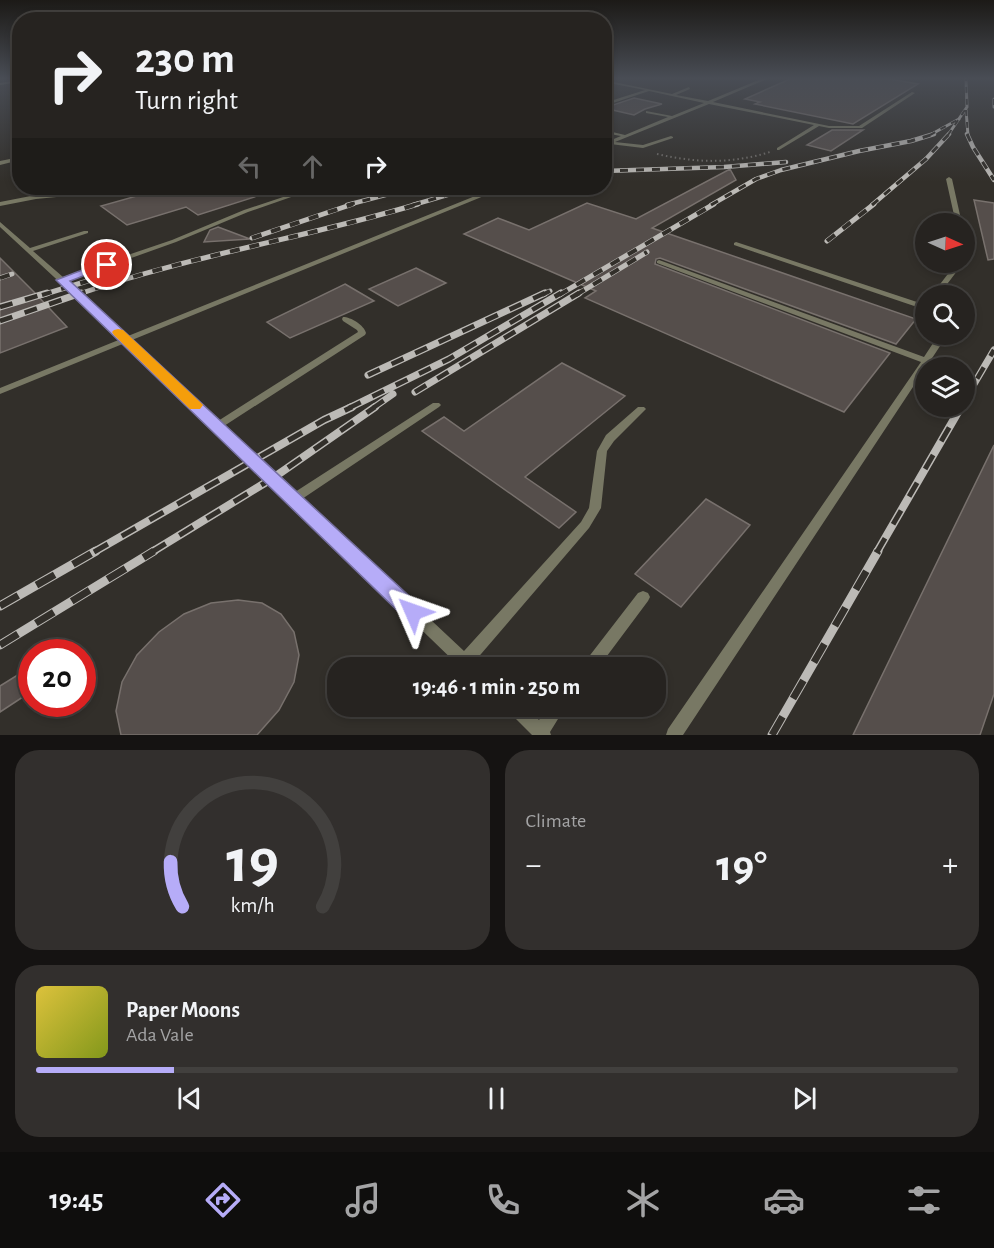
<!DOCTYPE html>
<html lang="en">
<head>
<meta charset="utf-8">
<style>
  :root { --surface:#262320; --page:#322f2d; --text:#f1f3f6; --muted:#a4a4a5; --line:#42403e; --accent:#b6acf8 }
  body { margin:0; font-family:"Alegreya Sans",sans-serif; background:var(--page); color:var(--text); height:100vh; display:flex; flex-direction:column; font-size:22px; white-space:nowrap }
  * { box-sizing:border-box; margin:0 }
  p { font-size:20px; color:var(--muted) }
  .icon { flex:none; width:33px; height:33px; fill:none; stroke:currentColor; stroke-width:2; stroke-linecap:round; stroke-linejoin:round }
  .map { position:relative; height:735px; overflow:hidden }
  .drawer { display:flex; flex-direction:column; gap:15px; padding:15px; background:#151312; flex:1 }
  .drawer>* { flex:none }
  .guide { position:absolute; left:12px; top:12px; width:600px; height:183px; border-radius:24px; box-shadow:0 3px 9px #0003,0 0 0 2px var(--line); background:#262320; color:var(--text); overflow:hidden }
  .needle { width:39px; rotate:93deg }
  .buttons { position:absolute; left:915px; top:213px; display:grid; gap:12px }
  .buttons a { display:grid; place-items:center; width:60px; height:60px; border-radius:50%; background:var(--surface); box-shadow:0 3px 9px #0003,0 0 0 2px var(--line); font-size:30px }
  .speed { position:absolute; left:18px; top:639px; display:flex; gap:12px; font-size:30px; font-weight:700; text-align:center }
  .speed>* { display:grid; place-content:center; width:78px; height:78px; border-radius:50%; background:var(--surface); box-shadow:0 3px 9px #0003,0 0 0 2px var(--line); line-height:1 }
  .speed .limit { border:9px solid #d22; background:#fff; color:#111 }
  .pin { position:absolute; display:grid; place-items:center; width:51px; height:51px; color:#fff; margin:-26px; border:3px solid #fff; border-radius:50%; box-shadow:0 2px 6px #0007 }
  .me { position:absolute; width:66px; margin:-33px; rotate:313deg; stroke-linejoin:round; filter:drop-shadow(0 0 4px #0008) }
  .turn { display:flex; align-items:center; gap:21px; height:126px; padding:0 24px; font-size:27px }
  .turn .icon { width:78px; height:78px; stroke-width:2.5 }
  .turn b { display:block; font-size:42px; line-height:51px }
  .lanes { display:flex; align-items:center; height:57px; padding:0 24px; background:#0003; justify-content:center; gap:30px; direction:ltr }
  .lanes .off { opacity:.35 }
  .big { font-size:45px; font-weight:700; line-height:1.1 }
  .drawer .card { flex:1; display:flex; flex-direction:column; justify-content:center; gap:9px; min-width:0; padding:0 21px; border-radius:24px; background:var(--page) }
  .drawer .dial { align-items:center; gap:0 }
  .dial svg { height:156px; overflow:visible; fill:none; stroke:var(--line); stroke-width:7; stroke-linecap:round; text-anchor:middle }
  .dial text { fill:var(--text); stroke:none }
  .song { display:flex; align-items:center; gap:18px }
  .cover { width:72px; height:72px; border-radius:9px; background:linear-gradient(135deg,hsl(50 70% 55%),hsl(70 70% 35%)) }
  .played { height:6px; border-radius:3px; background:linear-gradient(90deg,var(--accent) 15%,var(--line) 15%) }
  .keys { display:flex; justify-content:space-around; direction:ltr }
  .heat { display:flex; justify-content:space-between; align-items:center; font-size:33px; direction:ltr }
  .drawer .tiles { flex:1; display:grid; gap:15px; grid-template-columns:1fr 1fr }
  .card:last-child { grid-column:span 2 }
  .trip { position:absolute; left:327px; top:657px; width:339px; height:60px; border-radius:24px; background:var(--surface); box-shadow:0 3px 9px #0003,0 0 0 2px var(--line); font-weight:700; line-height:60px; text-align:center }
  .tabs { display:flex; height:96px; justify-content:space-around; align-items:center; background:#0f0e0d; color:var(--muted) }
  .tabs .icon { width:42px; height:42px }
  .tabs .selected { color:var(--accent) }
  .tabs b { font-size:27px; color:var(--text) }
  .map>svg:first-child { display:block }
  .building { fill:#554e4b; stroke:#78716d; stroke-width:1.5 }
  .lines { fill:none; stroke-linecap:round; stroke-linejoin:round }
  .path { stroke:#706d69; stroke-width:2; stroke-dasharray:1.5 3; stroke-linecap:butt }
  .service { fill:#787864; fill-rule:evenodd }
  .rail-far5-casing { stroke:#bcbab6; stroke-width:3 }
  .rail-far4-casing { stroke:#bcbab6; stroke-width:4.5 }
  .rail-far3-casing { stroke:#bcbab6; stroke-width:5 }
  .rail-far2-casing { stroke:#bcbab6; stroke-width:7 }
  .rail-far1-casing { stroke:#bcbab6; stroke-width:8 }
  .rail-casing { stroke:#bcbab6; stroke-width:9 }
  .rail-far5 { stroke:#322f2a; stroke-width:2; stroke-dasharray:6; stroke-linecap:butt }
  .rail-far4 { stroke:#322f2a; stroke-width:3; stroke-dasharray:8; stroke-linecap:butt }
  .rail-far3 { stroke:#322f2a; stroke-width:4; stroke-dasharray:10; stroke-linecap:butt }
  .rail-far2 { stroke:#322f2a; stroke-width:4.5; stroke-dasharray:13; stroke-linecap:butt }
  .rail-far1 { stroke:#322f2a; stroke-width:5; stroke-dasharray:16; stroke-linecap:butt }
  .rail { stroke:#322f2a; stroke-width:7; stroke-dasharray:21; stroke-linecap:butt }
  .route { fill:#b6acf8; stroke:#7670a1; stroke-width:1.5 }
  .slow { fill:#f59e0b }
</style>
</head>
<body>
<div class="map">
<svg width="994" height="735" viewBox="0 0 994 735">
  <rect width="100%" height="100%" fill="#322f2a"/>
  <!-- building -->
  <path class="building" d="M790,79H890L918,84L853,124L755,104L760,102L745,99Z
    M634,98L662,104L645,109L634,115L604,108Z
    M832,130H863L831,151L807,145Z
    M730,169L736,180L652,228L916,319L896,344L660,258L656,259L655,264L890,353L844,412L585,298L596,291L464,234L498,218L529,230L587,203L636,219Z
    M165,188H273V191L198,215L186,207L127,225L101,206Z
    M974,200L994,203V259L988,260Z
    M218,227L250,239L204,242L210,230Z
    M0,258L34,292L67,327L0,353Z
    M416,268L446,283L398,306L369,289Z
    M345,284L374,301L290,338L267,322Z
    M562,363L625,396L525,477L576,512L559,528L422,431L444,417L464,431Z
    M994,445V694L980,735H853Z
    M706,499L750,525L681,607L635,574Z
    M238,600L262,603L281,614L294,632L299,655L294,682L279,710L257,735H121L116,711L122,682L137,655L159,632L184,614L211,603Z
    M32,666V691L0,712V686Z"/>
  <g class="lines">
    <!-- path -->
    <path class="path" d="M657,154C697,163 731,164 770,152"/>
    <!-- service -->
    <path class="service" d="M761,79H767L713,102L829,126H859L912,92L915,93L862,128H829L819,126L779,150H777V148L814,125L709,104L615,142L643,145L671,136L673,137V138L643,148L610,144L604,146V143L621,136L604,133V130L625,135L668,117L646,113V111L672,116L704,103L649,91L604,106V103L645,90L604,82V80L672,94L689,87L690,89L676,95L708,101Z
      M20,80V82L0,85V83Z
      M20,157V160L0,165V161Z
      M949,177L952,179L962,224H956L946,179Z
      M116,188H132L129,190L36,199L0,206V202L36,195Z
      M310,188H317L248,212L176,242L67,281L128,336L495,188H502L501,189L132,340L218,421L358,332L357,330L343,321L342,319L343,317C351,317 364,325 366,333L365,335L224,426L295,492L433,403H439L441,405L439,407L302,499L464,651L581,522L589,508L597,451L606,435L638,407H644L646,409L614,441L607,451L601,508L589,528L475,661L479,668H461L125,343L0,394V388L121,339L0,227V222L30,248L84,231H88V233L33,251L63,277L172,240L244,210Z
      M736,242L926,305V310L734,245V243Z
      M964,246L967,248L969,256L964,260Z
      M659,260L924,357L939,334H948L683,735H666L668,729L921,362L657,263V261Z
      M957,262H964L938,296H931Z
      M643,591L648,593L650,597L648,601L598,668H582L584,663L638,593Z
      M506,706H525L539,720L549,706H566L550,732L551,735H532L508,711Z"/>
    <!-- rail-far5 casing -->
    <g class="rail-far5-casing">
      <path id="rail-far5" d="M994,99V107
        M966,110L968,135
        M930,135L959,119
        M948,135L967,107L966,79"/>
    </g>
    <!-- rail-far4 casing -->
    <g class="rail-far4-casing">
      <path id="rail-far4" d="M967,134L973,147L994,180
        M604,171L724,167L786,162
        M347,205L412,188
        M413,205L471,188
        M711,205L756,179L781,170L859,151L911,141L934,134
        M872,205L926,159L949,134"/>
    </g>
    <!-- rail-far3 casing -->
    <g class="rail-far3-casing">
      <path id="rail-far3" d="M252,238L353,204
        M827,241L874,204
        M0,278L12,274
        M42,295L94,279
        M76,295C188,256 305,238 418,204
        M542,295L550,291
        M559,295L714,204
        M576,295L647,252"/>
    </g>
    <!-- rail-far2 casing -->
    <g class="rail-far2-casing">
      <path id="rail-far2" d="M0,307L47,293
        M0,321L81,293
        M368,375L545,293
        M415,392L579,293
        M964,401L994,350
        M349,408L449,359L561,293
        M373,408L393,394
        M960,408L961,406"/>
    </g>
    <!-- rail-far1 casing -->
    <g class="rail-far1-casing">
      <path id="rail-far1" d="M94,552L324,420L352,407
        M152,552L273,478L375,407
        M877,552L961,407"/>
    </g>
    <!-- rail casing -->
    <g class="rail-casing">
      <path id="rail" d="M0,606L96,551
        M0,645L154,551
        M772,735L878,551"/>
    </g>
    <!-- rail-far5 -->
    <use href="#rail-far5" class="rail-far5"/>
    <!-- rail-far4 -->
    <use href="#rail-far4" class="rail-far4"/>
    <!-- rail-far3 -->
    <use href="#rail-far3" class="rail-far3"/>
    <!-- rail-far2 -->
    <use href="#rail-far2" class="rail-far2"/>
    <!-- rail-far1 -->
    <use href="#rail-far1" class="rail-far1"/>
    <!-- rail -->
    <use href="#rail" class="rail"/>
  </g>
  <!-- sky -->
  <linearGradient id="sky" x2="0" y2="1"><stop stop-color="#1c1a17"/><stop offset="0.43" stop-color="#494d55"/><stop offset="1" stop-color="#494d55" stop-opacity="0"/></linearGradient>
  <rect width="994" height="182" fill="url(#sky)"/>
  <!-- route -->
  <path class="route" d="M103,262H107L112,265L70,281L420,606L423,612L420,619L413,621L406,619L56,280Z"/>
  <!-- slow -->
  <path class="slow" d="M118,329L123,330L200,402L203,405L200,409H190L114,335L112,332L114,330Z"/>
</svg>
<div class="buttons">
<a><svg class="needle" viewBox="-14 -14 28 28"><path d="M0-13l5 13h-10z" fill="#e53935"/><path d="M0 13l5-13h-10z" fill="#a4a4a5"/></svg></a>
<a><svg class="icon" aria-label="search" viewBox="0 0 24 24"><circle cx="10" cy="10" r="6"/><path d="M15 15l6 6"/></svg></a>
<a><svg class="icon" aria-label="layers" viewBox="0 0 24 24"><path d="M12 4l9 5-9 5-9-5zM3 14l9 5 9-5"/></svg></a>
</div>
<div class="speed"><div class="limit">20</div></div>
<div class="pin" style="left:107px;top:265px;background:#d93025"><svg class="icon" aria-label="arrive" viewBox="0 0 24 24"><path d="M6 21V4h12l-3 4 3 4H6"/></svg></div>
<svg class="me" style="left:413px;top:612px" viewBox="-20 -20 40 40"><path d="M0-17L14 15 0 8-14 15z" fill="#b6acf8" stroke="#fff" stroke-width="4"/></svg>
<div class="trip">19:46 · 1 min · 250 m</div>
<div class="guide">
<div class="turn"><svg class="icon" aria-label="right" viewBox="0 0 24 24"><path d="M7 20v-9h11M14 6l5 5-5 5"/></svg><div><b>230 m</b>Turn right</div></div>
<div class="lanes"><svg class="icon off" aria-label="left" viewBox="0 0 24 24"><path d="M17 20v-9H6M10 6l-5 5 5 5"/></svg><svg class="icon off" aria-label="ahead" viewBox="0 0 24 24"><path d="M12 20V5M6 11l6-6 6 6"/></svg><svg class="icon" aria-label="right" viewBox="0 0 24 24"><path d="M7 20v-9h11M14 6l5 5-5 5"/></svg></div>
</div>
</div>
<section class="drawer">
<div class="tiles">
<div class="card dial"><svg viewBox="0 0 100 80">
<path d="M14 69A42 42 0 1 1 86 69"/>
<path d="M14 69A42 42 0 0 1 8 46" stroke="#b6acf8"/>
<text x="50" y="56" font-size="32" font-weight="700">19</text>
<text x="50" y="72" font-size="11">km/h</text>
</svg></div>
<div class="card"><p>Climate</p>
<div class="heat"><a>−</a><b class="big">19°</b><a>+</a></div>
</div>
<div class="card">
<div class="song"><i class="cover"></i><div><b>Paper Moons</b><p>Ada Vale</p></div></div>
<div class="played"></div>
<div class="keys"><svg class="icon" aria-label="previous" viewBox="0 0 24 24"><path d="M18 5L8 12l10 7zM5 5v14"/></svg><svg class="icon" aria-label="pause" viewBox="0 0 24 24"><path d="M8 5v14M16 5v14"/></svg><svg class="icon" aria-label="next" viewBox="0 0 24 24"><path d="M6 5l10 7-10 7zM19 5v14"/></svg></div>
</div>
</div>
</section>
<nav class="tabs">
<b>19:45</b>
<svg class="icon selected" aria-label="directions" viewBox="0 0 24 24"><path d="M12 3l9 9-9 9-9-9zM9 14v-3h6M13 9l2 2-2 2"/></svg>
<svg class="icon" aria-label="music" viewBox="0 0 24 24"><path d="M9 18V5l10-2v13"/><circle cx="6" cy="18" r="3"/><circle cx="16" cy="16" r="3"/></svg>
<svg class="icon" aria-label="phone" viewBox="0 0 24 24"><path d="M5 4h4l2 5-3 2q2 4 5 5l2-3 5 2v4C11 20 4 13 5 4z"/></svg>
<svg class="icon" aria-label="climate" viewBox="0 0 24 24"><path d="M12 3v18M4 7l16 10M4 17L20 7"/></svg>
<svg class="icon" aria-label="car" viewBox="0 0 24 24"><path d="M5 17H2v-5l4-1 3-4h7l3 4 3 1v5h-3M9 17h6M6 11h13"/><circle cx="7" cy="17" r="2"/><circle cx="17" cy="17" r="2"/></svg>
<svg class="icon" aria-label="filters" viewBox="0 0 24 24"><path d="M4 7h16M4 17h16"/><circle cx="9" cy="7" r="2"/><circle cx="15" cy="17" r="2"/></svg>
</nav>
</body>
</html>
